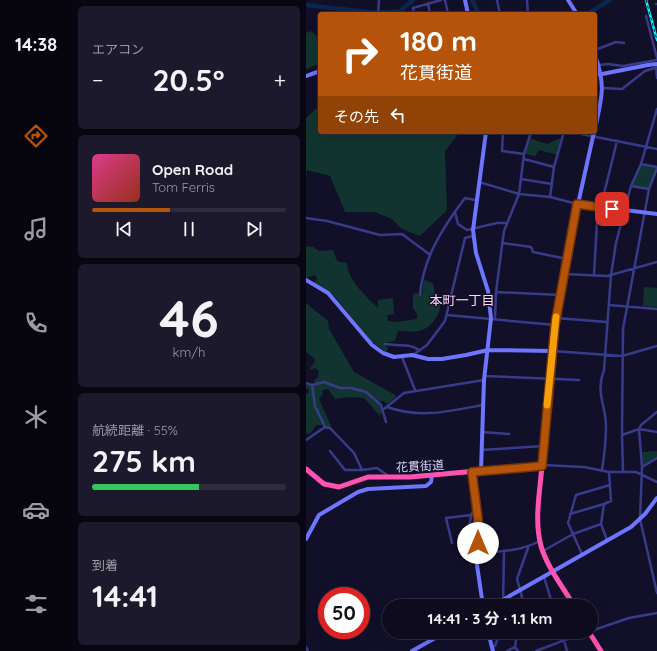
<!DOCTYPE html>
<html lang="ja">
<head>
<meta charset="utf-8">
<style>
  :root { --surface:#0e0b1f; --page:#1c192c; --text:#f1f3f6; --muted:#9b9ba4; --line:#2e2b3d; --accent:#b45309 }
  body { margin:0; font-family:Quicksand,"Noto Sans JP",sans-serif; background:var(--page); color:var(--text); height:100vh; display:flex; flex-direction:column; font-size:15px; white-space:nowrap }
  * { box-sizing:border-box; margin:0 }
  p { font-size:13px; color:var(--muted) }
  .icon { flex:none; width:22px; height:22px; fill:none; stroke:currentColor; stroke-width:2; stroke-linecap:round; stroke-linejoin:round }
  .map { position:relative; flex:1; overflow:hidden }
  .drawer { display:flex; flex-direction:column; gap:6px; padding:6px; background:#080611; width:234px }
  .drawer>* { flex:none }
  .banner { position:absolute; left:12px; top:12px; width:279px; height:122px; border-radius:4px; box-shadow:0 4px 16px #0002,0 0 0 1px var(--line); background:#b45309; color:#fff; overflow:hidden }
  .speed { position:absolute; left:12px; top:587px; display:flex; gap:8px; font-size:20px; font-weight:700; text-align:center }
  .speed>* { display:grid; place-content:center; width:52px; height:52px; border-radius:50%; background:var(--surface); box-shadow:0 4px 16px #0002,0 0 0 1px var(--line); line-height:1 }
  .speed .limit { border:6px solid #d22; background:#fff; color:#111 }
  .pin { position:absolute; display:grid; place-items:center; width:34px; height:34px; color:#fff; margin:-17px; border-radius:8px; box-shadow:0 2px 6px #0006 }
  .me { position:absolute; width:44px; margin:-22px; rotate:0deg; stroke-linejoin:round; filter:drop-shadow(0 0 3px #0008) }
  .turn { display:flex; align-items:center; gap:14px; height:84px; padding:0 16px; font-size:18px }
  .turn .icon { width:52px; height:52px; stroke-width:2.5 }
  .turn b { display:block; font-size:28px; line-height:34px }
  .then { display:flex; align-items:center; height:38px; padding:0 16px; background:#0003; gap:8px; font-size:15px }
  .big { font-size:30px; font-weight:700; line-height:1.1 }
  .drawer .tile { flex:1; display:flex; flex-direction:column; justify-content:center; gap:6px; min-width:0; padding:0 14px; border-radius:6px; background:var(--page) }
  .drawer .dial { align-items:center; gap:0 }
  .dial b { font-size:52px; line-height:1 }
  .song { display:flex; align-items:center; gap:12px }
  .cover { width:48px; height:48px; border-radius:6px; background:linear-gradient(135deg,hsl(330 70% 55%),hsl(10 70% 35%)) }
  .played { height:4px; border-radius:2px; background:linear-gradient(90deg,var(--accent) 40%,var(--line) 40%) }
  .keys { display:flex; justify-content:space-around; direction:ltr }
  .heat { display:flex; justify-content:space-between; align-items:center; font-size:22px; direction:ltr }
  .charge { height:6px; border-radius:3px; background:linear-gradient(90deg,#34c759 55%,var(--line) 0) }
  .trip { position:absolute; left:76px; top:599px; width:216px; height:40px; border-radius:20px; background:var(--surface); box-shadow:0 4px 16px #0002,0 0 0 1px var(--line); font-weight:700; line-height:40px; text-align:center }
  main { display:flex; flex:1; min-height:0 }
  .tab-bar { display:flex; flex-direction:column; width:72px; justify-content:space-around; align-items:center; background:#06040c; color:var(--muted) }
  .tab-bar .icon { width:28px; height:28px }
  .tab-bar .current { color:var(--accent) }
  .tab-bar b { font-size:18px; color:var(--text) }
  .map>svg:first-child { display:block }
  .green { fill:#123430 }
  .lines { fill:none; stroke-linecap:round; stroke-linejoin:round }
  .river { stroke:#0a284d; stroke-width:4.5 }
  .street { stroke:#383b8a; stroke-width:2.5 }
  .secondary { stroke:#6e75ff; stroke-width:4 }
  .highway { stroke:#ff52b1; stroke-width:5 }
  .rail-casing { stroke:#03f8ff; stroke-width:2.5 }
  .rail { stroke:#120f29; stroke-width:1; stroke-dasharray:3; stroke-linecap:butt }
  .secondary-bridge { stroke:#6e75ff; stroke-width:4 }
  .route-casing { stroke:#753606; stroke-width:10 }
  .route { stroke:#b45309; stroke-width:7 }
  .slow { stroke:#f59e0b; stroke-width:7 }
  .labels { text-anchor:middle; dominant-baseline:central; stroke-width:3; stroke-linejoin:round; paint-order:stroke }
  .street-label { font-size:12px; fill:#d9d7ff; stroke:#120f29 }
  .neighbourhood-label { font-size:13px; fill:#ffd9f4; stroke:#120f29 }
</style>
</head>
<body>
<main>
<nav class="tab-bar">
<b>14:38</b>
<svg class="icon current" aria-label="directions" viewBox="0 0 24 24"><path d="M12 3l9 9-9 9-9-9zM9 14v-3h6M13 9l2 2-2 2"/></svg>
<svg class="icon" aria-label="music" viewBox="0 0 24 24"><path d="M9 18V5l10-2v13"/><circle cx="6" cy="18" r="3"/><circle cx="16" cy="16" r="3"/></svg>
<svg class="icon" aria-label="phone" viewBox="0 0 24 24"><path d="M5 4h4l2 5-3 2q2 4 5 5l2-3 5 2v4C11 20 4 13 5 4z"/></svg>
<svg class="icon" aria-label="climate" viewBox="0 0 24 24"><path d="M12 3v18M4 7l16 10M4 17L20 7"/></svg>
<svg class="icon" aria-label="car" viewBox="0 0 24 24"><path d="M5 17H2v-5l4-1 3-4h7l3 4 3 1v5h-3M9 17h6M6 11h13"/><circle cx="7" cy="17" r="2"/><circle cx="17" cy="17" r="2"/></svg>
<svg class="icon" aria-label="filters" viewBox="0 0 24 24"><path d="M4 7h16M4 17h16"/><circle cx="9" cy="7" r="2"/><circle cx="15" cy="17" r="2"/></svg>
</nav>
<section class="drawer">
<div class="tile"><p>エアコン</p>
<div class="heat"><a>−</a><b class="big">20.5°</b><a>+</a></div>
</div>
<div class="tile">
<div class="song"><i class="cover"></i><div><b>Open Road</b><p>Tom Ferris</p></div></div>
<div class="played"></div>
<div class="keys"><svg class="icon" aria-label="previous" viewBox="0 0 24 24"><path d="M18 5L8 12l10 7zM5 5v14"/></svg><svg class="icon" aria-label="pause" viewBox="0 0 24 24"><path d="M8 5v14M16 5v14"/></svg><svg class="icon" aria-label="next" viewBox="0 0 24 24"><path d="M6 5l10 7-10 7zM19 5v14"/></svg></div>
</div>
<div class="tile dial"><b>46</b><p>km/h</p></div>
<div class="tile"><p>航続距離 · 55%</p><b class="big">275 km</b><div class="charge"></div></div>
<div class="tile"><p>到着</p><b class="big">14:41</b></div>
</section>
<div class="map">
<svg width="351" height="651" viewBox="0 0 351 651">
  <rect width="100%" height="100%" fill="#120f29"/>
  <!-- green -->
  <path class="green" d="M5,31L14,39L13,64L0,69V33Z
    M14,105V132H154L139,151L141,210L114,236L96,229L86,219L68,212H39L24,176L1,170L0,180V118Z
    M257,137L252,155L233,150L229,156L218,154L223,138L241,144Z
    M335,164L351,167L343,189L325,186Z
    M0,246L7,247L13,251L27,250L31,261L41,263C41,280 61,297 72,308V300L87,298L88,314L81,315L82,321L90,322L111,319V314L107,308V294L111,293L115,295L116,294L118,280L127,283L129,294L134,296C137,310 128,328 113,331C107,333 98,330 92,331L89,341L77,343L82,348L80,352L66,342L27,295L8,282L11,279L9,275L0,278Z
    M338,287L351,288V307L337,306Z
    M0,303L22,321L23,329L48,372L89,395L90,397L81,404L77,401L72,402L76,412L74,416L58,398L42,397L29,399L22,389L16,390L17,394L13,399L25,426L22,430L17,425H10L5,433L0,434V393L2,394L3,390L0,388V382L5,386L9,385L8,381L12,377L13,371L9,368L3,370L9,361L8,358L0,352Z
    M351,451V457L337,465L336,452Z"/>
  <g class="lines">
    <!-- river -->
    <path class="river" d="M166,0L173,14
      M0,5L70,13L94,11L107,0
      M281,14L304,0"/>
    <!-- street -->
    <path class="street" d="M139,0L142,14
      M191,0L194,14
      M221,0L222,14
      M122,3L124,14
      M350,4H351
      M72,14L73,0
      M108,14L107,8L135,0
      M340,16L351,58
      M289,50L310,42L318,43
      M293,65L302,64L317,66L351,60
      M350,67L351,78
      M297,88L316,89L339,71L349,68
      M197,132L196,151L218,154
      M265,132L351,149
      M218,159L248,167
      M335,164L351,167
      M215,179L246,184
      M173,182L213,194L244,197L271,204
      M325,186L343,189
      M244,197L248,167L258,132
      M149,212L152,224L161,230L191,223H201
      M0,218L21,221L74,235L96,234L123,254
      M196,243L225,247L227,252L261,259
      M258,274L301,276L351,262
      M288,275L291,222L311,141
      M190,292L254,295
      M114,295C117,258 137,227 159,198L169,200
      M303,305L351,309
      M141,315L249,325
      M250,318L301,322
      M189,319L190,292L198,231L213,194L218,154L225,132
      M79,344C90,346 104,343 113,350
      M247,351L316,356L351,346
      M107,355L121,345L139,321L159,238L167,236
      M96,357L109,390
      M179,376L273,380
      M0,383L6,385L18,382L34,388H45L60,392L75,405L80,422
      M6,385L9,406L19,427L24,428L48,453L56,470L71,468L84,477
      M81,407C115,419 143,411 177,405
      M78,409L98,393L178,380
      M351,412L335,425L333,429L336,467L351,458
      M176,432L203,434
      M316,435L333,429L351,432
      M0,440L19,427
      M175,450L238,446
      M24,451L39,470H56
      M237,465L278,467L303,472H330L351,482
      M336,467L334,519L351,593
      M296,470C298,457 300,440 300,426C300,405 289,393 298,370L305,275L310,243L325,186L335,164L351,109
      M317,471L316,435L317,329L343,189L351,168
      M264,514L298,504
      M162,538L165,515L168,510H171
      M301,540L295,524L298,504L305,501L303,472
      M146,543L140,518L165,515
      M237,551L267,534L295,524
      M171,553C195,551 212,552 234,541
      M276,554L262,523L270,495L304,485
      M238,577L247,606
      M197,606L198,551
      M216,606L217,601L211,579L222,548
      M285,631L323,618L351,613
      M256,632L261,651
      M0,647L2,651
      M187,647L189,646L194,632
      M209,647L211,632
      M201,651L209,647L212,651
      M230,651L280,632"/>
    <!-- secondary -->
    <path class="secondary" d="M159,0L162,14
      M262,0L271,14
      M289,55C300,86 296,97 289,129
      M289,74H296L342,65
      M0,76L14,71
      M271,204L351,214
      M0,280L22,293L66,345L77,353L88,357L106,355L122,359H136L160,355L182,350L246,351
      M236,465L250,318L264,240L288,132
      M175,471L178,380L185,318L182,291L170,253L167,230L180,132
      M166,472L172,519L171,565L177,606
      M0,539L13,515L52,492L62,489L120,486L125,482L126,476
      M186,606L325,527L339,514L351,498
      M182,632L187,651
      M106,651L140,632"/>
    <!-- highway -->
    <path class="highway" d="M0,469L18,484L33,487L62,477H104L236,465C234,492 228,520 235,546C241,567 257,587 268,606
      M283,632L295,651"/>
    <!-- rail casing -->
    <g class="rail-casing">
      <path id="rail" d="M340,0L351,40"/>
    </g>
    <!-- rail -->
    <use href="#rail" class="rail"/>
    <!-- secondary-bridge -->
    <path class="secondary-bridge" d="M342,65L351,64"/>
  </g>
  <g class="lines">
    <!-- route casing -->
    <g class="route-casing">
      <path id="route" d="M172,543V519L166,472L236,466L249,325L271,204L306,209"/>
    </g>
    <!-- route -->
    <use href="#route" class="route"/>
    <!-- slow -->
    <path class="slow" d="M241,405L250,317"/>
  </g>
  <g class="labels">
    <!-- street labels -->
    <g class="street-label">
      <text transform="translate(114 466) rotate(-3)">花貫街道</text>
    </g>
    <!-- neighbourhood labels -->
    <g class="neighbourhood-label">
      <text x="156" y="300">本町一丁目</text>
    </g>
  </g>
</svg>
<div class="speed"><div class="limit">50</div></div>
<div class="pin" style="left:306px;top:209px;background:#d93025"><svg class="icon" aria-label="arrive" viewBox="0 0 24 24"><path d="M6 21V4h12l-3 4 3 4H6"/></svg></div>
<svg class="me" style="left:172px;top:543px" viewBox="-20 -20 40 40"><circle r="19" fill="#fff"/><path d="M0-13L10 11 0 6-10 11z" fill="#b45309"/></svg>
<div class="trip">14:41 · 3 分 · 1.1 km</div>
<div class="banner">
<div class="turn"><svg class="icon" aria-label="right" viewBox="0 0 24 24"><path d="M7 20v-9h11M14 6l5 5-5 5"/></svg><div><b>180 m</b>花貫街道</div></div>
<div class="then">その先<svg class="icon" aria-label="left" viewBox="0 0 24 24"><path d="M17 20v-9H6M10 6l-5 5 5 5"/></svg></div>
</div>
</div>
</main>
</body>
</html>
